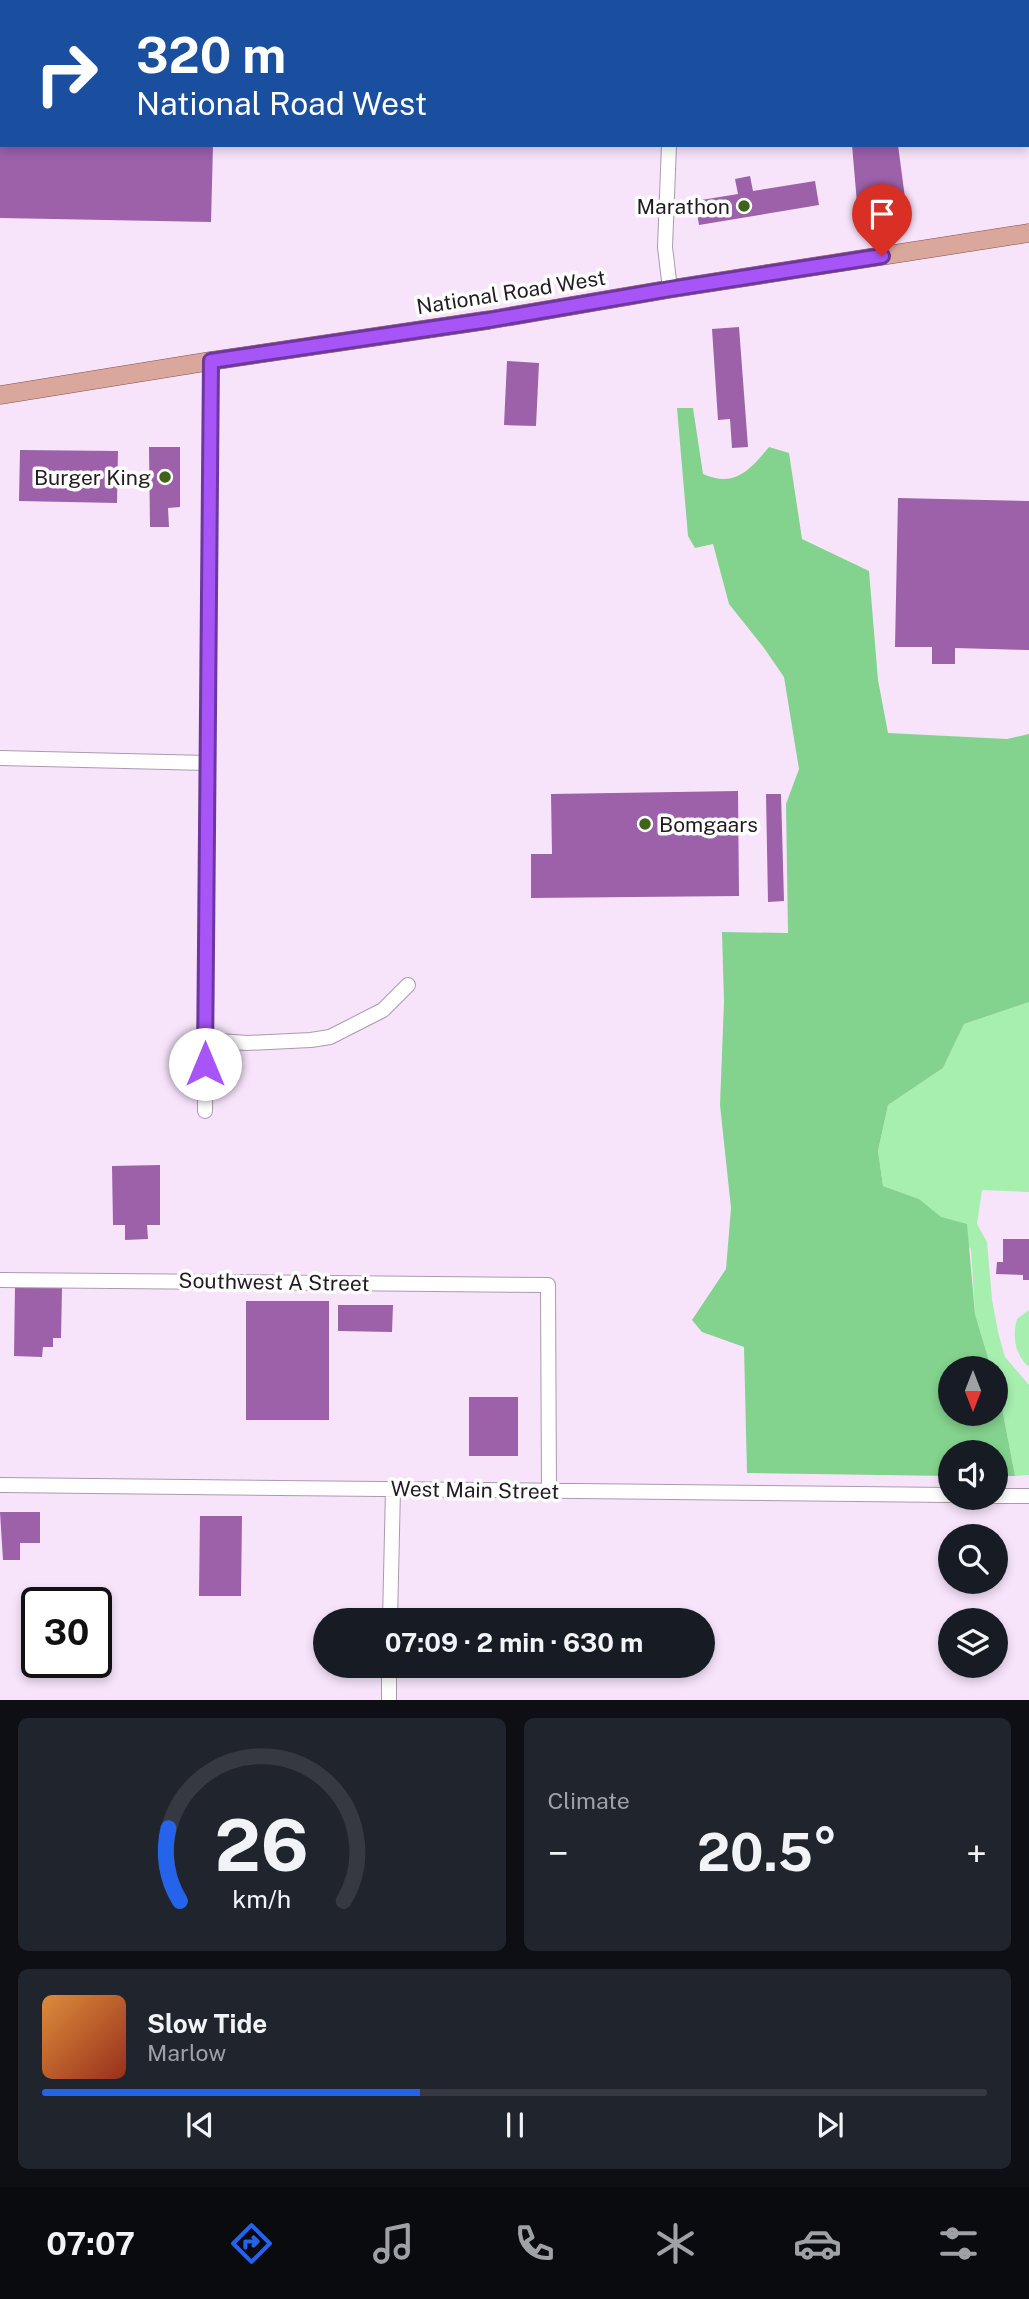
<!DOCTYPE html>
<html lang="en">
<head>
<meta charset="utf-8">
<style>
  :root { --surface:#171b24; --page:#20242c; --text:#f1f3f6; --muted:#9ea1a6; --line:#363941; --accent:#2563eb }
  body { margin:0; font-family:"Public Sans",sans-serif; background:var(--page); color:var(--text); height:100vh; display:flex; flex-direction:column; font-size:26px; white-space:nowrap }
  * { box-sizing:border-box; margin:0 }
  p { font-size:23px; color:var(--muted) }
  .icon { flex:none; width:38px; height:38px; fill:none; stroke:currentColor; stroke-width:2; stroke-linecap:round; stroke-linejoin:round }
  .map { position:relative; height:1700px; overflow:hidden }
  .panel { display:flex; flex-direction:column; gap:18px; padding:18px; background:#0d0f14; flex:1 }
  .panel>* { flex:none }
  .top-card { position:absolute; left:0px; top:0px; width:1029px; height:147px; box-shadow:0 4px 10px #0003; background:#1a4fa0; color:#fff; overflow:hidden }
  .needle { width:46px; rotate:180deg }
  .buttons { position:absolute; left:938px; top:1356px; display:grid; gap:14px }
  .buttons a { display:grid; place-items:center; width:70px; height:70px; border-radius:50%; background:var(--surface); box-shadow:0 4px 10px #0003; font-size:35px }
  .speed { position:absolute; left:21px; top:1587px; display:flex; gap:14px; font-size:35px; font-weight:700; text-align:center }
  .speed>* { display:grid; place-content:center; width:91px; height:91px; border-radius:50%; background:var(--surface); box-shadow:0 4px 10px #0003; line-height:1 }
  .speed .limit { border:4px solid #111; border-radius:10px; background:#fff; color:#111 }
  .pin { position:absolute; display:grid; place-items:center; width:60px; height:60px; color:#fff; margin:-72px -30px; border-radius:50% 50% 50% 0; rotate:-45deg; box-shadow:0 0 7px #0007 }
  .pin .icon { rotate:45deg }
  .me { position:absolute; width:77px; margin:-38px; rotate:0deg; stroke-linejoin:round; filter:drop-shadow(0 0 5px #0008) }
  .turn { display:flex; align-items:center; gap:24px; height:147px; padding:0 21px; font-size:32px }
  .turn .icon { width:91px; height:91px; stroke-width:2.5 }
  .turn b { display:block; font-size:49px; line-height:60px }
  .big { font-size:52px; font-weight:700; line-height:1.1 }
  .panel .widget { flex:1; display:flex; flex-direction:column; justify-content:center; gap:10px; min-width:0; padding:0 24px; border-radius:10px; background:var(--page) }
  .panel .dial { align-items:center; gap:0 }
  .dial svg { height:182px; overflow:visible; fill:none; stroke:var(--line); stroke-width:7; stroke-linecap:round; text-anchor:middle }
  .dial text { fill:var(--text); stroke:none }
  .song { display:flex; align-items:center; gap:21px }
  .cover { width:84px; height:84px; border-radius:10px; background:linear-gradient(135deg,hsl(30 70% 55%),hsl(10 70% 35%)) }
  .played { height:7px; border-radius:4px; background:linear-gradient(90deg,var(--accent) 40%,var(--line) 40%) }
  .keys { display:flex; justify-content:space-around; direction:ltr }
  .heat { display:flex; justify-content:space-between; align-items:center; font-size:38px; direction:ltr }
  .panel .tiles { flex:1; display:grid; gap:18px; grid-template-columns:1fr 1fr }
  .widget:last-child { grid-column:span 2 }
  .trip { position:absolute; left:313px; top:1608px; width:402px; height:70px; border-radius:35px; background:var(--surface); box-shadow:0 4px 10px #0003; font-weight:700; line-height:70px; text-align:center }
  .menu { display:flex; height:112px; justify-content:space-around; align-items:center; background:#090b0e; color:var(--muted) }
  .menu .icon { width:49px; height:49px }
  .menu .on { color:var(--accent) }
  .menu b { font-size:32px; color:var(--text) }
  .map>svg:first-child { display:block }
  .green { fill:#a7efaf }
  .forest { fill:#83d28d }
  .building { fill:#9c61a9 }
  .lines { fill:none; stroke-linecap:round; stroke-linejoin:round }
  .minor-casing { stroke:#ab9aaf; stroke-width:16 }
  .major-casing { stroke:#895047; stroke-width:19 }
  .minor { stroke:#fff; stroke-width:14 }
  .major { stroke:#daa79d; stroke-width:18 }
  .route-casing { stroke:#6d37a1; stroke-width:18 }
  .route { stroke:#a855f7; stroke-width:12 }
  .poi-dot { fill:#40631b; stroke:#fff; stroke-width:2.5 }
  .labels { text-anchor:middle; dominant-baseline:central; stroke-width:7; stroke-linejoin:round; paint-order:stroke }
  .poi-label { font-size:21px; fill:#221b23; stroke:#fff; text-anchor:end }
  .street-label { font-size:21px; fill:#221b23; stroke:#fff }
</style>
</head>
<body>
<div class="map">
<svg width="1029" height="1701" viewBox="0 0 1029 1701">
  <rect width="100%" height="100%" fill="#f7e4fb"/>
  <!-- green -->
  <path class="green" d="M1029,1002V1192L982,1190L977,1224L987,1242L992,1299L998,1332L1005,1357L1029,1385V1475L1015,1476L1002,1408L996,1386V1368H991L975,1314L971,1249L919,1199L883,1186L878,1151L888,1105L943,1068L964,1024Z
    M1029,1310V1367C1015,1355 1012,1336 1017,1319Z"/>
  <!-- forest -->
  <path class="forest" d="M677,408H693L703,474C735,488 750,470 769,447L789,453L802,539L869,571L878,680L888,733L1007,739L1029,734V1002L964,1024L943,1068L888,1105L878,1151L883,1186L919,1199L941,1217L967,1224L975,1314L991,1368H950V1414H996V1386L1002,1408L1015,1476H996V1452H950V1476L747,1473L744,1347L702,1332L692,1320L726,1269L731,1208L720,1105L724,1002L722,932L788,933L786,804L799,769L784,677L764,648L729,604L713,544L695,548L688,536Z"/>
  <!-- building -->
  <path class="building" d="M0,145H213L211,222L0,218Z
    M852,145H898L905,198L857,203Z
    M750,176L753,191L815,181L819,205L699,225L695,201L738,194L735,179Z
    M739,327L748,447L732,448L730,419L718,420L712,329Z
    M507,361L539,363L536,426L504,425Z
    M149,447H180V507L168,508L169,527H150Z
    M20,450L118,451L117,503L19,501Z
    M898,498L1029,501V650L955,648V664H932V647H895Z
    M738,791L739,896L531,898V854H552L551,794Z
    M766,794H781L784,901L768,902Z
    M160,1165V1225H147L148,1239L125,1240V1225H113L112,1166Z
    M1003,1239H1029V1280H1023V1275L996,1274L997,1262H1003Z
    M15,1287L62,1288L61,1338H53V1347H43L42,1357L14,1356Z
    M246,1301H329V1420H246Z
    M338,1305H393L392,1332L338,1331Z
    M469,1397H518V1456H469Z
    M0,1512H40V1543H20V1560H3Z
    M200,1516H242L241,1596H199Z"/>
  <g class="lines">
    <!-- minor casing -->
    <g class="minor-casing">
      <path id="minor" d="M674,2V0
        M669,145L665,247L670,289
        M0,758L208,763
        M206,1040L247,1043L311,1040L330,1037L383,1010L408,985
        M205,1111L211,361
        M0,1280L548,1285L549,1491
        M0,1485L950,1495
        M996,1496H1029
        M390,1620L393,1489
        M389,1701V1666"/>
    </g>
    <!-- major casing -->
    <g class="major-casing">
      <path id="major" d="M0,395L211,361L489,320L670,289L1029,233"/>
    </g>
    <!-- minor -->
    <use href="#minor" class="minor"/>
    <!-- major -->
    <use href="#major" class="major"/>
  </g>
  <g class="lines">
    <!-- route casing -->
    <g class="route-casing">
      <path id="route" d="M205,1064L211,361L489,320L670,289L882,256"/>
    </g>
    <!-- route -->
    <use href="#route" class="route"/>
  </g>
  <!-- markers -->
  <g class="poi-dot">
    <circle cx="744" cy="206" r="7"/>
    <circle cx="165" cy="477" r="7"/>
    <circle cx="645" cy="824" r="7"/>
  </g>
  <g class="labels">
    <!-- poi labels -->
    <g class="poi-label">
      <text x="730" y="206">Marathon</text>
      <text x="151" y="477">Burger King</text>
      <text x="659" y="824" text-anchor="start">Bomgaars</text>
    </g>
    <!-- street labels -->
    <g class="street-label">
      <text transform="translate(511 292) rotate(-9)">National Road West</text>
      <text transform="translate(274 1282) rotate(1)">Southwest A Street</text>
      <text transform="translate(475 1490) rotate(1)">West Main Street</text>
    </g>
  </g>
</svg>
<div class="buttons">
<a><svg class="needle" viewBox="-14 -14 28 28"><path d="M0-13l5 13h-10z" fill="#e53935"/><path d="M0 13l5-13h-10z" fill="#9ea1a6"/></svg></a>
<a><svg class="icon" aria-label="sound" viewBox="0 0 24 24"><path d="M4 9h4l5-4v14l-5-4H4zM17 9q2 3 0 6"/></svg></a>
<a><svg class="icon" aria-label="search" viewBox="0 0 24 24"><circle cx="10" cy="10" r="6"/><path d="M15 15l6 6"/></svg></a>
<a><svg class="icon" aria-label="layers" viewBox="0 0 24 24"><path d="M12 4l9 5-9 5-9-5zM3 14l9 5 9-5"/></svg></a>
</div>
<div class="speed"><div class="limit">30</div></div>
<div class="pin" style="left:882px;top:256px;background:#d93025"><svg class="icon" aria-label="arrive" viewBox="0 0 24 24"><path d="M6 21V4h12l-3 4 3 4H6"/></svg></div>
<svg class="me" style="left:205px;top:1064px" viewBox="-20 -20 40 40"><circle r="19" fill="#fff"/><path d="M0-13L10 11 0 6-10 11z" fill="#a855f7"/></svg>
<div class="trip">07:09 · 2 min · 630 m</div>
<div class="top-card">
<div class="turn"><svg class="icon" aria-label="right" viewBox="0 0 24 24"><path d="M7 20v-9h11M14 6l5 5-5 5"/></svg><div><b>320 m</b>National Road West</div></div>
</div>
</div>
<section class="panel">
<div class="tiles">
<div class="widget dial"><svg viewBox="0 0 100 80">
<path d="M14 69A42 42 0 1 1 86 69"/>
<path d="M14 69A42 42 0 0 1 9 37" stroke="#2563eb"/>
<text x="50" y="56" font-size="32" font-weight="700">26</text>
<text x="50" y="72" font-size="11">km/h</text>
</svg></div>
<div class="widget"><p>Climate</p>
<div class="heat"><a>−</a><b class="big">20.5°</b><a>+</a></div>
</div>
<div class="widget">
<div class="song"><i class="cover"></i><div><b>Slow Tide</b><p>Marlow</p></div></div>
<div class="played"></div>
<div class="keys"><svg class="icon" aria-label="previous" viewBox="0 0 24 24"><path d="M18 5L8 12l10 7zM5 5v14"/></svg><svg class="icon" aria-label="pause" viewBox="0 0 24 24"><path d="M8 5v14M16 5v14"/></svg><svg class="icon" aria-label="next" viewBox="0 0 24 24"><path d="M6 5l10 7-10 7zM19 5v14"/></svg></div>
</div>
</div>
</section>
<nav class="menu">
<b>07:07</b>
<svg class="icon on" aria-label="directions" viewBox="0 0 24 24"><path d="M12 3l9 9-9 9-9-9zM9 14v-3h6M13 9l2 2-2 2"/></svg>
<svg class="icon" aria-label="music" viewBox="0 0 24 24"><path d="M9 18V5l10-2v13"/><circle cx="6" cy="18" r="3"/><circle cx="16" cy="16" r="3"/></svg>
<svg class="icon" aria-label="phone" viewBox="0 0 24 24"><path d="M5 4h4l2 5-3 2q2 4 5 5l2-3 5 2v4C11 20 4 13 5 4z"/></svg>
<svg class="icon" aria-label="climate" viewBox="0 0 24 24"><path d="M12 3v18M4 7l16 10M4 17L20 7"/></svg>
<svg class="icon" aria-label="car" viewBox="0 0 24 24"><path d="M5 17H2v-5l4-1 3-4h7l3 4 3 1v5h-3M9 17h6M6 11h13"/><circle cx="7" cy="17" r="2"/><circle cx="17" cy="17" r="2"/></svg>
<svg class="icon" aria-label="filters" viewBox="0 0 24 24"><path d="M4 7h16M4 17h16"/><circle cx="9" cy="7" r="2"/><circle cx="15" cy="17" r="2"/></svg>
</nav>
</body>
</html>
